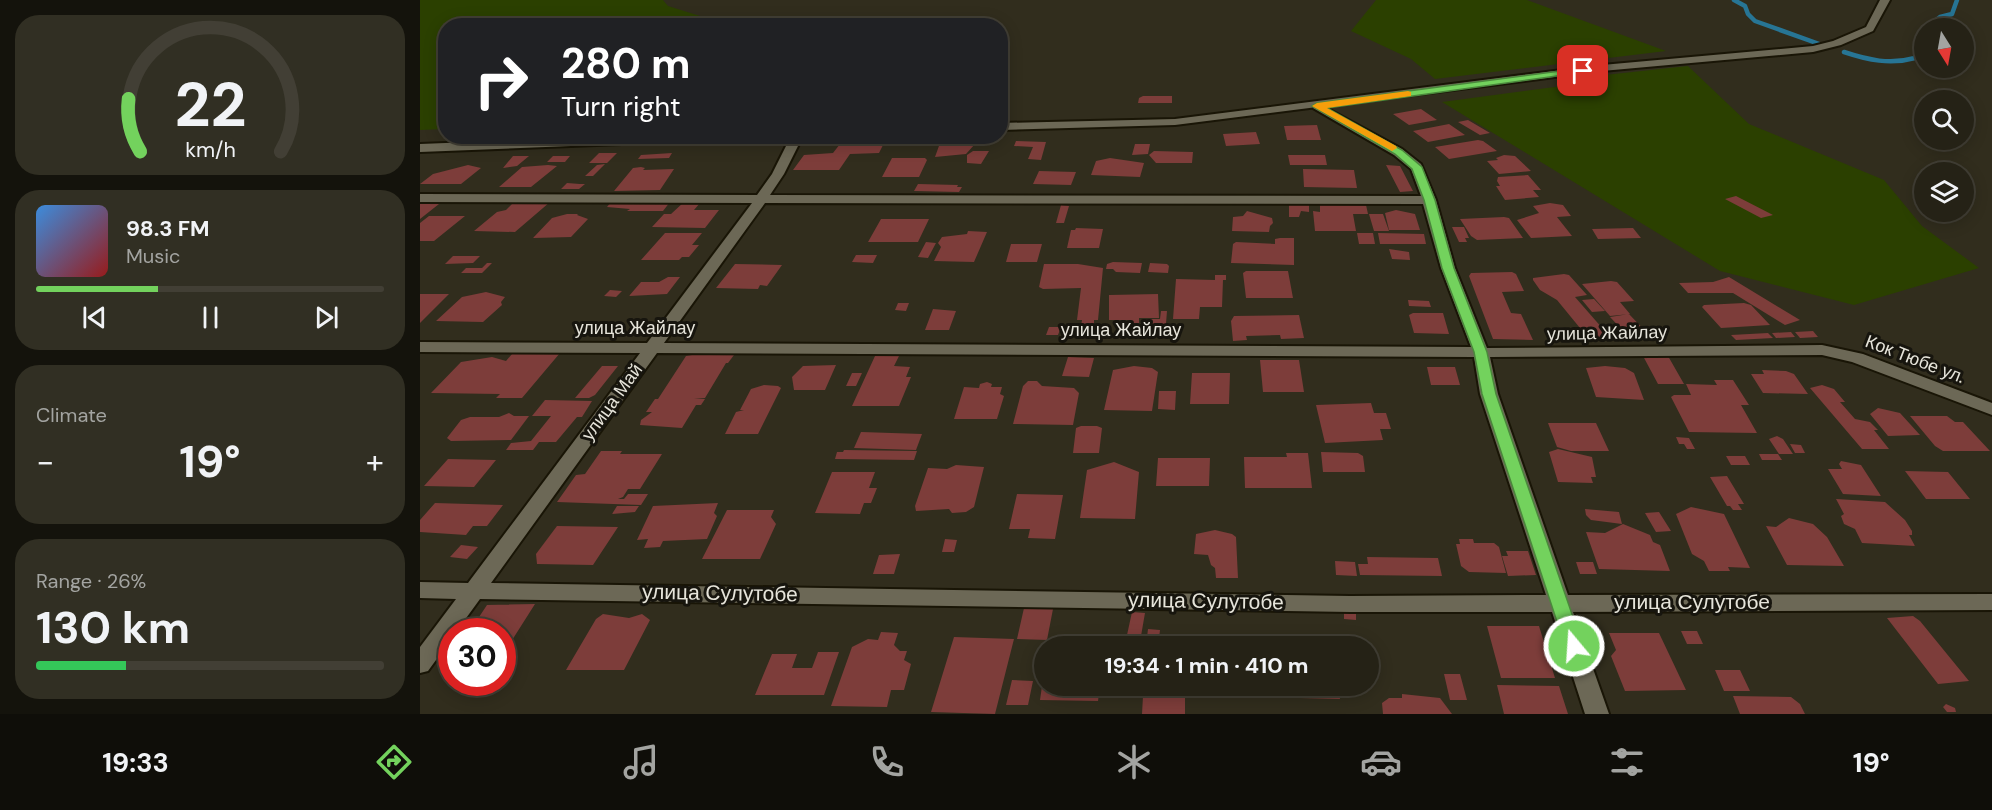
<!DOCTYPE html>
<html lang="en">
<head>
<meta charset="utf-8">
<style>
  :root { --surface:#252216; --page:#312f23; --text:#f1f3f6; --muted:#a3a4a1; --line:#423f35; --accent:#73d25d }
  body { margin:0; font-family:"DM Sans",sans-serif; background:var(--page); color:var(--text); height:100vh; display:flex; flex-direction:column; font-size:22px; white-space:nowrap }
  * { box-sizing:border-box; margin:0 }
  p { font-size:20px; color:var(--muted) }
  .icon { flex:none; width:33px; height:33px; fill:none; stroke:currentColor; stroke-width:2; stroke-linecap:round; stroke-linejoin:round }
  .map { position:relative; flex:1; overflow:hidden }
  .panel { display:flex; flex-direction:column; gap:15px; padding:15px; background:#14130c; width:420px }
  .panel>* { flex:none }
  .hud { position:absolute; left:18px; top:18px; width:570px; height:126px; border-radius:24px; box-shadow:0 3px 15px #0003,0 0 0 2px var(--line); background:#202124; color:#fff; overflow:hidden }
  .needle { width:39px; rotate:169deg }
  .tools { position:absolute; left:1494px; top:18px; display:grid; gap:12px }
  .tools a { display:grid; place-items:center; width:60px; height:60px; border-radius:50%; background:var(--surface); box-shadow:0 3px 15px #0003,0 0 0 2px var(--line); font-size:30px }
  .speed { position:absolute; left:18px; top:618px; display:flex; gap:12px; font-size:30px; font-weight:700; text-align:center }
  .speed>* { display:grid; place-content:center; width:78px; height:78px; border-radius:50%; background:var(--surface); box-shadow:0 3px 15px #0003,0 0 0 2px var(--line); line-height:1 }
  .speed .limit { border:9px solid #d22; background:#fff; color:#111 }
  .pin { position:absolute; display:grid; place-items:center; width:51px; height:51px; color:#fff; margin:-26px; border-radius:12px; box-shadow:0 3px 9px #0006 }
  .me { position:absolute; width:66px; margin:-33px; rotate:342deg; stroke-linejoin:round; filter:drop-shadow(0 0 4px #0008) }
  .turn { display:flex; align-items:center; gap:21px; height:126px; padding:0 24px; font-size:27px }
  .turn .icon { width:78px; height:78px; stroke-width:2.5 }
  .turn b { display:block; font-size:42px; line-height:51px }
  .big { font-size:45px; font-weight:700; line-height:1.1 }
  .panel .tile { flex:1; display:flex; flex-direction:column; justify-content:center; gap:9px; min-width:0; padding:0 21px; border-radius:24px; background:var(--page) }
  .panel .dial { align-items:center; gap:0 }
  .dial svg { height:156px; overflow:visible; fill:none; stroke:var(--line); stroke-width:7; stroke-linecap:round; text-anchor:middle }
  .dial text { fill:var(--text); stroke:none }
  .song { display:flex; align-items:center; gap:18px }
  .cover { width:72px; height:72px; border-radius:9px; background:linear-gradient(135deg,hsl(210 70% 55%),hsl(0 70% 35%)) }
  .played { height:6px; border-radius:3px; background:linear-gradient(90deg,var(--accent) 35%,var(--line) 35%) }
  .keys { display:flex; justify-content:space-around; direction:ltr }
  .heat { display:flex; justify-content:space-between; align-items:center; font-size:33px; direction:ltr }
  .charge { height:9px; border-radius:4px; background:linear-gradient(90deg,#34c759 26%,var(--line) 0) }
  .trip { position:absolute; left:614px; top:636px; width:345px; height:60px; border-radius:30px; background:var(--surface); box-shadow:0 3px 15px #0003,0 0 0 2px var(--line); font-weight:700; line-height:60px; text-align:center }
  .tabs { display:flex; height:96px; justify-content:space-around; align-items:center; background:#0f0e09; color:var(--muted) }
  .tabs .icon { width:42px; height:42px }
  .tabs .active { color:var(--accent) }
  .tabs b { font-size:27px; color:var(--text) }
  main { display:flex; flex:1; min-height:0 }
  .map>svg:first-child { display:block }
  .green { fill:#2b4000 }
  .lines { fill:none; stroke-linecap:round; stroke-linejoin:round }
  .stream { stroke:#277595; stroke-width:4.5 }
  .building { fill:#7d3d3a }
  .minor-casing { stroke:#191506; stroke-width:4 }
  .tertiary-casing { stroke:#191506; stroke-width:4 }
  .minor { fill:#6c6856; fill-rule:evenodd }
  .tertiary { fill:#6c6856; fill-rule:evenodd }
  .route { fill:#73d25d; stroke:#4b883c; stroke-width:1.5 }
  .slow { fill:#f59e0b }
  .labels { text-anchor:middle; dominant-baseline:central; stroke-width:6; stroke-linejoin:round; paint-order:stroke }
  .street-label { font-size:18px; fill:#e6e4da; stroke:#17150e }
  .near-street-label { font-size:21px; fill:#e6e4da; stroke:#17150e }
</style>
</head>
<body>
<main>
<section class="panel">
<div class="tile dial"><svg viewBox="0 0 100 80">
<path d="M14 69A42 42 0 1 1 86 69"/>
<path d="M14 69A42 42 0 0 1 8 42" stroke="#73d25d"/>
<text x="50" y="56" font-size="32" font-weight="700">22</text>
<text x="50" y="72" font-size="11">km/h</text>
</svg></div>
<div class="tile">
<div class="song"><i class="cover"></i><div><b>98.3 FM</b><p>Music</p></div></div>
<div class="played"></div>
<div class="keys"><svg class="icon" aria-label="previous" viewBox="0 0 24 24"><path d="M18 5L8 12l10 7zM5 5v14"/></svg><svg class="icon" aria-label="pause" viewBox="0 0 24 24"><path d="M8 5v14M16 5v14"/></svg><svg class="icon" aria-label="next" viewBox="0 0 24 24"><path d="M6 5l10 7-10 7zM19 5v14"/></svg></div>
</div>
<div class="tile"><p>Climate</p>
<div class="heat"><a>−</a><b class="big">19°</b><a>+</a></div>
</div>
<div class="tile"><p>Range · 26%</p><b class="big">130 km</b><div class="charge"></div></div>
</section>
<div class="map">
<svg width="1572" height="714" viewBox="0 0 1572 714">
  <rect width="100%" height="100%" fill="#312d1d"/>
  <!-- green -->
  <path class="green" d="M0,0H243L248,6L309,25L26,26L25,129L0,130Z
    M956,0H1107L1246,51L1015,79L991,59L931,31Z
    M1268,66L1329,124L1464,180L1502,226L1559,268L1434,305L1300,271L1022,102L1165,83L1157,78Z"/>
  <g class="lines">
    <!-- stream -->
    <path class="stream" d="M1314,0L1325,6L1328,14L1335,21L1402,45
      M1506,28L1520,17L1532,14L1537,0
      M1424,52C1448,60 1470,65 1495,58L1496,49L1504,43"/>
  </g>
  <!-- building -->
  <path class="building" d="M723,96H752V103H718L719,98Z
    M1001,109L1017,120L989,125L973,114Z
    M1048,120L1070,133L1060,135L1038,122Z
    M1029,124L1045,135L1008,142L993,131Z
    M897,125L901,140H867L864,126Z
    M836,132L840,144L806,146L803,134Z
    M1058,140L1063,141L1077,151L1029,159L1015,147Z
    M596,141L626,142L621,160L608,159L613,147L594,146Z
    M519,142L518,145L486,146L487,143Z
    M464,143L459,153L430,154L419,170H373L384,155L413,153L420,144Z
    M520,143H552L555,144L546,154L515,157Z
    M715,144H730L728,154L712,155Z
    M553,151H569L561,164L547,163V155Z
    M734,151L773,152L772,163H736L729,155Z
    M179,153H197L187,163H169Z
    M252,153L249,158L218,159L221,155Z
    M868,155H905L907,165H870Z
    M1084,155L1095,156L1111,171L1079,174L1067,161L1078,160L1076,158Z
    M93,156H109L97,166L83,168Z
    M133,156H150L145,162H127Z
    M472,158H505L507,160L499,177H462Z
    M690,158L724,163L720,177L671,175L676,161Z
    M185,164L173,176H165L177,165Z
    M48,165L61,168L41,184H0L13,174Z
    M128,165L137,166L111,187H79L102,167Z
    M966,165L980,166L993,191L980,192Z
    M221,167L225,168L223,170L254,169L240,190L194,191L213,168Z
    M883,169L934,170L937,188L884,187Z
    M619,171L656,172L651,185L613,184Z
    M1108,175L1121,190H1113L1119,197L1085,200L1076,186H1080L1077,181L1078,177Z
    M147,183L160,184H165L159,189H141Z
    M498,184L538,185L537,187H542L539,192L494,191Z
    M1316,196L1353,215L1341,218L1305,199Z
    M105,201L130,202L95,232L54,231L77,212L86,210L93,203Z
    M0,202L16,203L19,204L0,219Z
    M191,202H250L243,211H207L210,209L187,207Z
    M264,202L280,203L274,210H299L285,228L232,227L244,214H251Z
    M1130,203L1143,205L1151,216L1137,217L1152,236L1111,238L1097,220L1119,213L1113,206Z
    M869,204H889V212L881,211L879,217H869Z
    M900,204L946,205L948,214H933L936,231H895L893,211L900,212Z
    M641,205L649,206L644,223H636Z
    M976,210L995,214L1000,230H969L965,213Z
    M827,211L852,218L853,223L850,226L849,232L812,231L813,217L823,216Z
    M147,214H158L157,215L168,219L151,237L113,238L132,218Z
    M949,214H963L969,231H954Z
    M9,216H45L14,241H0V223Z
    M1084,217L1089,218L1103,238L1057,240L1051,236L1040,219Z
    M461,219H509L498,242H448Z
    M1032,227H1044L1049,238H1045L1047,242H1039Z
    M656,228L683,229L679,248H647L651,230H655Z
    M1213,228L1221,238L1178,239L1172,229Z
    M548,231L567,232L554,262L514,261L521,247L518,243L522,237L547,234Z
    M245,233H282L272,245H279L269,257H262L259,260H221Z
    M937,233H953L955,244H939Z
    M958,233L1004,234L1006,244H960Z
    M860,238H874V265L811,263L813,244L816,242L855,244V239Z
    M506,242L516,243L508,258L498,257Z
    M591,244H622L617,262H586Z
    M969,249L989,252L990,260L972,259Z
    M436,255H457L453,263L432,262Z
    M33,256H60L53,263L25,264Z
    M693,262L722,263L720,273L696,272L693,269H686L687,264Z
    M67,263H72L62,273H41L46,268H62Z
    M730,263L747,264L749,266L748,273L728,272Z
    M315,264L362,265L347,286L340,285L338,289L296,288Z
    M624,264H658L683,268L678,320H674V325L661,326L662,320H657L661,288L623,289L619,287Z
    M826,271H868L873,298H826L823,273Z
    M1092,272L1096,274L1104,291L1082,292L1091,313L1101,314L1113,340L1073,339L1049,276L1051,273Z
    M1144,274L1149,275L1167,295L1155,297L1190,337L1169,339L1137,300L1120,290L1113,280V278Z
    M795,275H806V280H803L802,307H780L779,319H753L756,279L795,280Z
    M248,277H260L247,294L209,296L221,282H239Z
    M1309,277L1380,320L1365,325L1313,293H1268L1259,283L1293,282Z
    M1191,281L1197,282L1214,301L1200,302L1210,314L1190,316L1162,284Z
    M190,290L202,291L196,297L184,296Z
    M66,292L85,297L81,302L82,305L63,322L16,321L42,297Z
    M0,294H29L0,323Z
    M738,294L739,318H719V323H708V320H689V295Z
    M1174,299L1185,311L1172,312L1162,300Z
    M988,300L1009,301L1011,307L989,306Z
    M478,303H489L486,311L475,310Z
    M1324,303L1331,305L1350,325L1301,328L1282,307L1284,305Z
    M513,309L536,311L529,330H505Z
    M741,311H747L745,336H727L728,319H740Z
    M993,313H1023L1029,334L994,333L989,315Z
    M1209,314L1229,335L1209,337L1190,317Z
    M879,315L884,338L861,339L860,335L826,336L827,340L813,341L811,321L814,316Z
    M629,327H641L638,335H626Z
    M1393,331L1398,337L1380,338L1375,332Z
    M1371,332L1375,337L1356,338L1352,333Z
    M1348,333L1353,338L1316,340L1311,335Z
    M115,353H140L102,398H76L80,394L11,393L41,362L72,357L86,361L92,354Z
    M272,355H314L308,363H306L285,398H274L285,399L281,405H276L262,428L220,425L221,420L232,412H226L235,399H238L266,356Z
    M455,356H479L474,366L490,367L486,377H491L479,406H432Z
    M1223,356H1248L1264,384H1238Z
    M648,357L674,358L669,377L642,376Z
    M840,360H879L884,392H843Z
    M416,365L405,390H374L372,377L383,366Z
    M182,366H198L175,395L169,398H155Z
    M714,366L732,368L738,372L732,411L684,410L693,370Z
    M1185,366L1205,368L1214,373L1224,400L1176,397L1166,368Z
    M1007,367H1035L1040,385H1011Z
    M1342,370L1366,371L1374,374L1388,394L1343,393L1331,374H1344Z
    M432,373H442L436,386H426Z
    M772,373H810L809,404H770Z
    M1294,380H1313L1329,405H1321L1337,433L1269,432L1251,397L1254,395H1271L1266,384L1297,385Z
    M608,381H617L622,386L654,388L659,393L653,425L593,424L603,386Z
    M567,382L572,384L571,387H582L580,394L584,396L577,419H534L544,387L559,388L560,384Z
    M344,385L358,386L361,388L338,434H305L316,412L324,410H320L331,389Z
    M1402,385L1414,389L1425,402H1420L1435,419L1450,422L1458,430H1454L1469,449H1442L1390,388Z
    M739,391H756L755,410L738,409Z
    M125,400L172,401L162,417H157L136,442H119L113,450H86L91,443L111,441L131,416H112Z
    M951,403L954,413H966L971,429H960L963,440L905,443L896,405Z
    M1458,408L1480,413L1500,435L1468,436L1450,414Z
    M89,413L94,416H109L91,440L31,441L27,438L41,420L50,417H79Z
    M1490,416H1527L1535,422H1543L1570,451H1523L1515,446Z
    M1128,423H1176L1189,451H1151L1137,447Z
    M661,426H677L682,428L679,453H653L656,428Z
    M441,432L502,434L496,450L434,448Z
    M1357,436L1363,439L1373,454H1359L1349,439Z
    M1256,437L1269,438L1275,449H1267L1264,444H1259Z
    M1370,444L1381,445L1385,453H1375Z
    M1138,449L1172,457L1176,477H1171L1173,483L1138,482L1129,452Z
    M424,450L497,451L494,460L415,459L417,452H423Z
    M181,451H202L200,454H242L220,489H208L203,497L198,499H204L208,494H228L221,505L137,502L156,475L165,474Z
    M901,452L938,453L943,456L945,472H903Z
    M866,453H888L892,488H825L824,457H867Z
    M1339,454H1358L1362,460H1342Z
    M1306,456H1325L1330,465H1311Z
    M738,458H790L789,486H736Z
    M28,459L76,460L54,487L4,486Z
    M1421,461L1441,465L1461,496L1423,494L1408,469H1422L1419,464Z
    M694,462L719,472L715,519L660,518L667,470Z
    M536,465L564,467L554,507L546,512L532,513L529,509L496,511L495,506L508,468L527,469Z
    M1485,471L1528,472L1550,499H1506Z
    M412,472H455L449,488H457L451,503H444L440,514L395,513Z
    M1307,476L1324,504H1318L1322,510H1313L1310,506H1307L1290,477Z
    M597,494L643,495L635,539L608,538L610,529H589Z
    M1416,499L1465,502L1485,520L1492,531V535H1489L1495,546L1442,543L1435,529L1424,524L1421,516L1424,514Z
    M15,503L83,505L67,526H53L46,535L0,532V520Z
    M298,503L294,513L297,516L287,539L243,541L240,547L224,548L228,539L217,540L233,506Z
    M197,506H219L215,512L192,514Z
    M1271,507L1304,514L1330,568L1308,567L1310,571H1289L1284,561L1272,554L1256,514Z
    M1165,509L1199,512L1202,524L1171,520L1166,515Z
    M307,510H354L351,517L356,524L340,559H282Z
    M1239,512L1251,531L1236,532L1225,513Z
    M1369,518L1393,524L1407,537L1424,566L1367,565L1346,526L1356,527Z
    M1203,524L1230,535L1233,542L1240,545L1250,571L1179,569L1166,532L1185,533Z
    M137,526L198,527L173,565L117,564L116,554Z
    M795,530L812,534L816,537L818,578H796L795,568L791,565L788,555L774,554L776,534Z
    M525,539L537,540L534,552H522Z
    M1039,539H1053L1054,543H1074L1079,547L1086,573L1049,572L1041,566L1036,544H1040Z
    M41,545L58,547L47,559L30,557Z
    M1086,551H1108L1116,575L1088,576L1082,556H1088Z
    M480,554L474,574H453L459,555Z
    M947,557L1018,558L1022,576L940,575L938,564H948Z
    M915,561L935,562L937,576L916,575Z
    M1156,562H1173L1177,574H1160Z
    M115,604L82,656V632H49L67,605Z
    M604,608L633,609L627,640L597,639Z
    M924,610L936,611V620L924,619Z
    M712,612L725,613L721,636L707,635Z
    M183,614L209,618L222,614L230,620L204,670H146L176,619Z
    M1493,616L1500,621L1549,681L1518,684L1467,618Z
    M1067,626H1119L1135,678H1081Z
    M728,629L740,630L738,646H726Z
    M1261,631H1277L1283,644H1267Z
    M461,632L478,633L474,645L480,651H487L484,660L491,664L484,690H471L467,707L411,706L432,647L448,639L458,640Z
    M1189,633H1239L1266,690L1205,691L1191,656L1196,650Z
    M534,637L594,639L575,714L511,712Z
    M398,652H419L404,695H335L352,654H377L372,668H392Z
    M1295,670H1320L1330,691H1304Z
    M1024,674H1040L1047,700H1030Z
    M592,680L613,681L608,705H586Z
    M1077,685L1139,686L1148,714H1084Z
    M622,686H680L678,701L620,700Z
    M837,686H918L920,699L838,697Z
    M743,688L765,698V714H722L723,696Z
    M982,694L1020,698L1032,714H963L962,703L969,698H982Z
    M1313,696L1371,697L1380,704L1385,714H1320Z
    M1526,704L1535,708L1536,712H1527L1523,707Z"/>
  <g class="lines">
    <!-- minor casing -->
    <g class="minor-casing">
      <path id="minor" d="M897,103L982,149L1001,164L1016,200L1035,268L1067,348L1402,345L1443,354L1572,403V415L1432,362L1402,355L1070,357L1078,394L1148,595L1572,594V610L1153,612L1189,714H1165L1132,612H930L60,599L36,632H32V638L8,671L0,673V647L36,599L0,598V582L48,583L220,353L0,352V342L227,343L332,203L0,202V194L337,195L352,174L371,136H383L364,174L350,195L1001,196L991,169L974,155L893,108V104ZM345,203L1003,204L1021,268L1051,347L244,343ZM237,353L1054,357L1060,394L1126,595L930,596L71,583Z"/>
    </g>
    <!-- tertiary casing -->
    <g class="tertiary-casing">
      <path id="tertiary" d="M1460,0H1470L1453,31L1421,45L1393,52L1182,71L755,125L580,130V123L755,119L1182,65L1393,46L1413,41L1446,27Z
        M199,136H308L302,140L0,152V144Z"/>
    </g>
    <!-- minor -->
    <use href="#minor" class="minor"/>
    <!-- tertiary -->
    <use href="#tertiary" class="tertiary"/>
  </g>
  <!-- route -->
  <path class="route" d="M1163,68L1167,71L1166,72L907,108L982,150L1002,167L1015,200L1034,268L1067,352L1076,394L1163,646L1161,651L1154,653L1147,651L1145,646L1062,394L1054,352L1022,268L1004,200L992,169L975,154L892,106L897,103Z"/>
  <!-- slow -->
  <path class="slow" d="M988,91L991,92V96L907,108L976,146L977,148L972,151L892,106L897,103Z"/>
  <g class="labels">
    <!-- street labels -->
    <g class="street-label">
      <text x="215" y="328">улица Жайлау</text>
      <text x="701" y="330">улица Жайлау</text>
      <text transform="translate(1187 333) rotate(-1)">улица Жайлау</text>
      <text transform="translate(1495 359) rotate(21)">Кок Тюбе ул.</text>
      <text transform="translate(192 402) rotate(-54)">улица Май</text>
    </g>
    <!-- near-street labels -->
    <g class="near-street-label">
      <text transform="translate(300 593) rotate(1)">улица Сулутобе</text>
      <text transform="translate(786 601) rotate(1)">улица Сулутобе</text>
      <text x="1272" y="602">улица Сулутобе</text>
    </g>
  </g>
</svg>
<div class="tools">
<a><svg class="needle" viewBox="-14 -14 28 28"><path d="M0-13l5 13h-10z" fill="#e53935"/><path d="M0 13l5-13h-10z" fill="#a3a4a1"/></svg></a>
<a><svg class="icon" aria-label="search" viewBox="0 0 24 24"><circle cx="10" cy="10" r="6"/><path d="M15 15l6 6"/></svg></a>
<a><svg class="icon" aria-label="layers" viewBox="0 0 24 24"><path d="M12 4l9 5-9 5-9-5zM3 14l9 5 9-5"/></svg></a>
</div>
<div class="speed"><div class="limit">30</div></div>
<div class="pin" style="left:1163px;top:71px;background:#d93025"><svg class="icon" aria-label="arrive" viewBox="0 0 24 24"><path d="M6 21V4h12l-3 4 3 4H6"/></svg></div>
<svg class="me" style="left:1154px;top:646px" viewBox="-20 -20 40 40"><circle r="17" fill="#73d25d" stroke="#fff" stroke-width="3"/><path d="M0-11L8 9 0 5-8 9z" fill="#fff"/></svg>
<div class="trip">19:34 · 1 min · 410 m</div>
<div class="hud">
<div class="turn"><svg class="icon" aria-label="right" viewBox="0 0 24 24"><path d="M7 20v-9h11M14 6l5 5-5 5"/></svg><div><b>280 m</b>Turn right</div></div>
</div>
</div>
</main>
<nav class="tabs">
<b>19:33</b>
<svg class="icon active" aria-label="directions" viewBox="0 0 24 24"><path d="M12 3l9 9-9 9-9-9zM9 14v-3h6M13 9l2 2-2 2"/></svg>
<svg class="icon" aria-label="music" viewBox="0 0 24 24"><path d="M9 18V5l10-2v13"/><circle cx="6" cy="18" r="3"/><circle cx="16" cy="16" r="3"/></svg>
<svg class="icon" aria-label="phone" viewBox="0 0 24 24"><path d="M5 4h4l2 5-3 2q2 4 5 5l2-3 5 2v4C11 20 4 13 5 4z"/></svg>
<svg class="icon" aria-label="climate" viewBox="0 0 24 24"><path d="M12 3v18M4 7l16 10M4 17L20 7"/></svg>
<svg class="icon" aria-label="car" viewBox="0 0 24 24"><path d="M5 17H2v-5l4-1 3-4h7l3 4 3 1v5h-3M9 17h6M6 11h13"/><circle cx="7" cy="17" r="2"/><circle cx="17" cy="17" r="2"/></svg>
<svg class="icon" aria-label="filters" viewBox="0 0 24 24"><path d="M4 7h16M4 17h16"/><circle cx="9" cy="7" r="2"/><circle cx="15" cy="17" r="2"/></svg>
<b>19°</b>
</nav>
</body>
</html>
